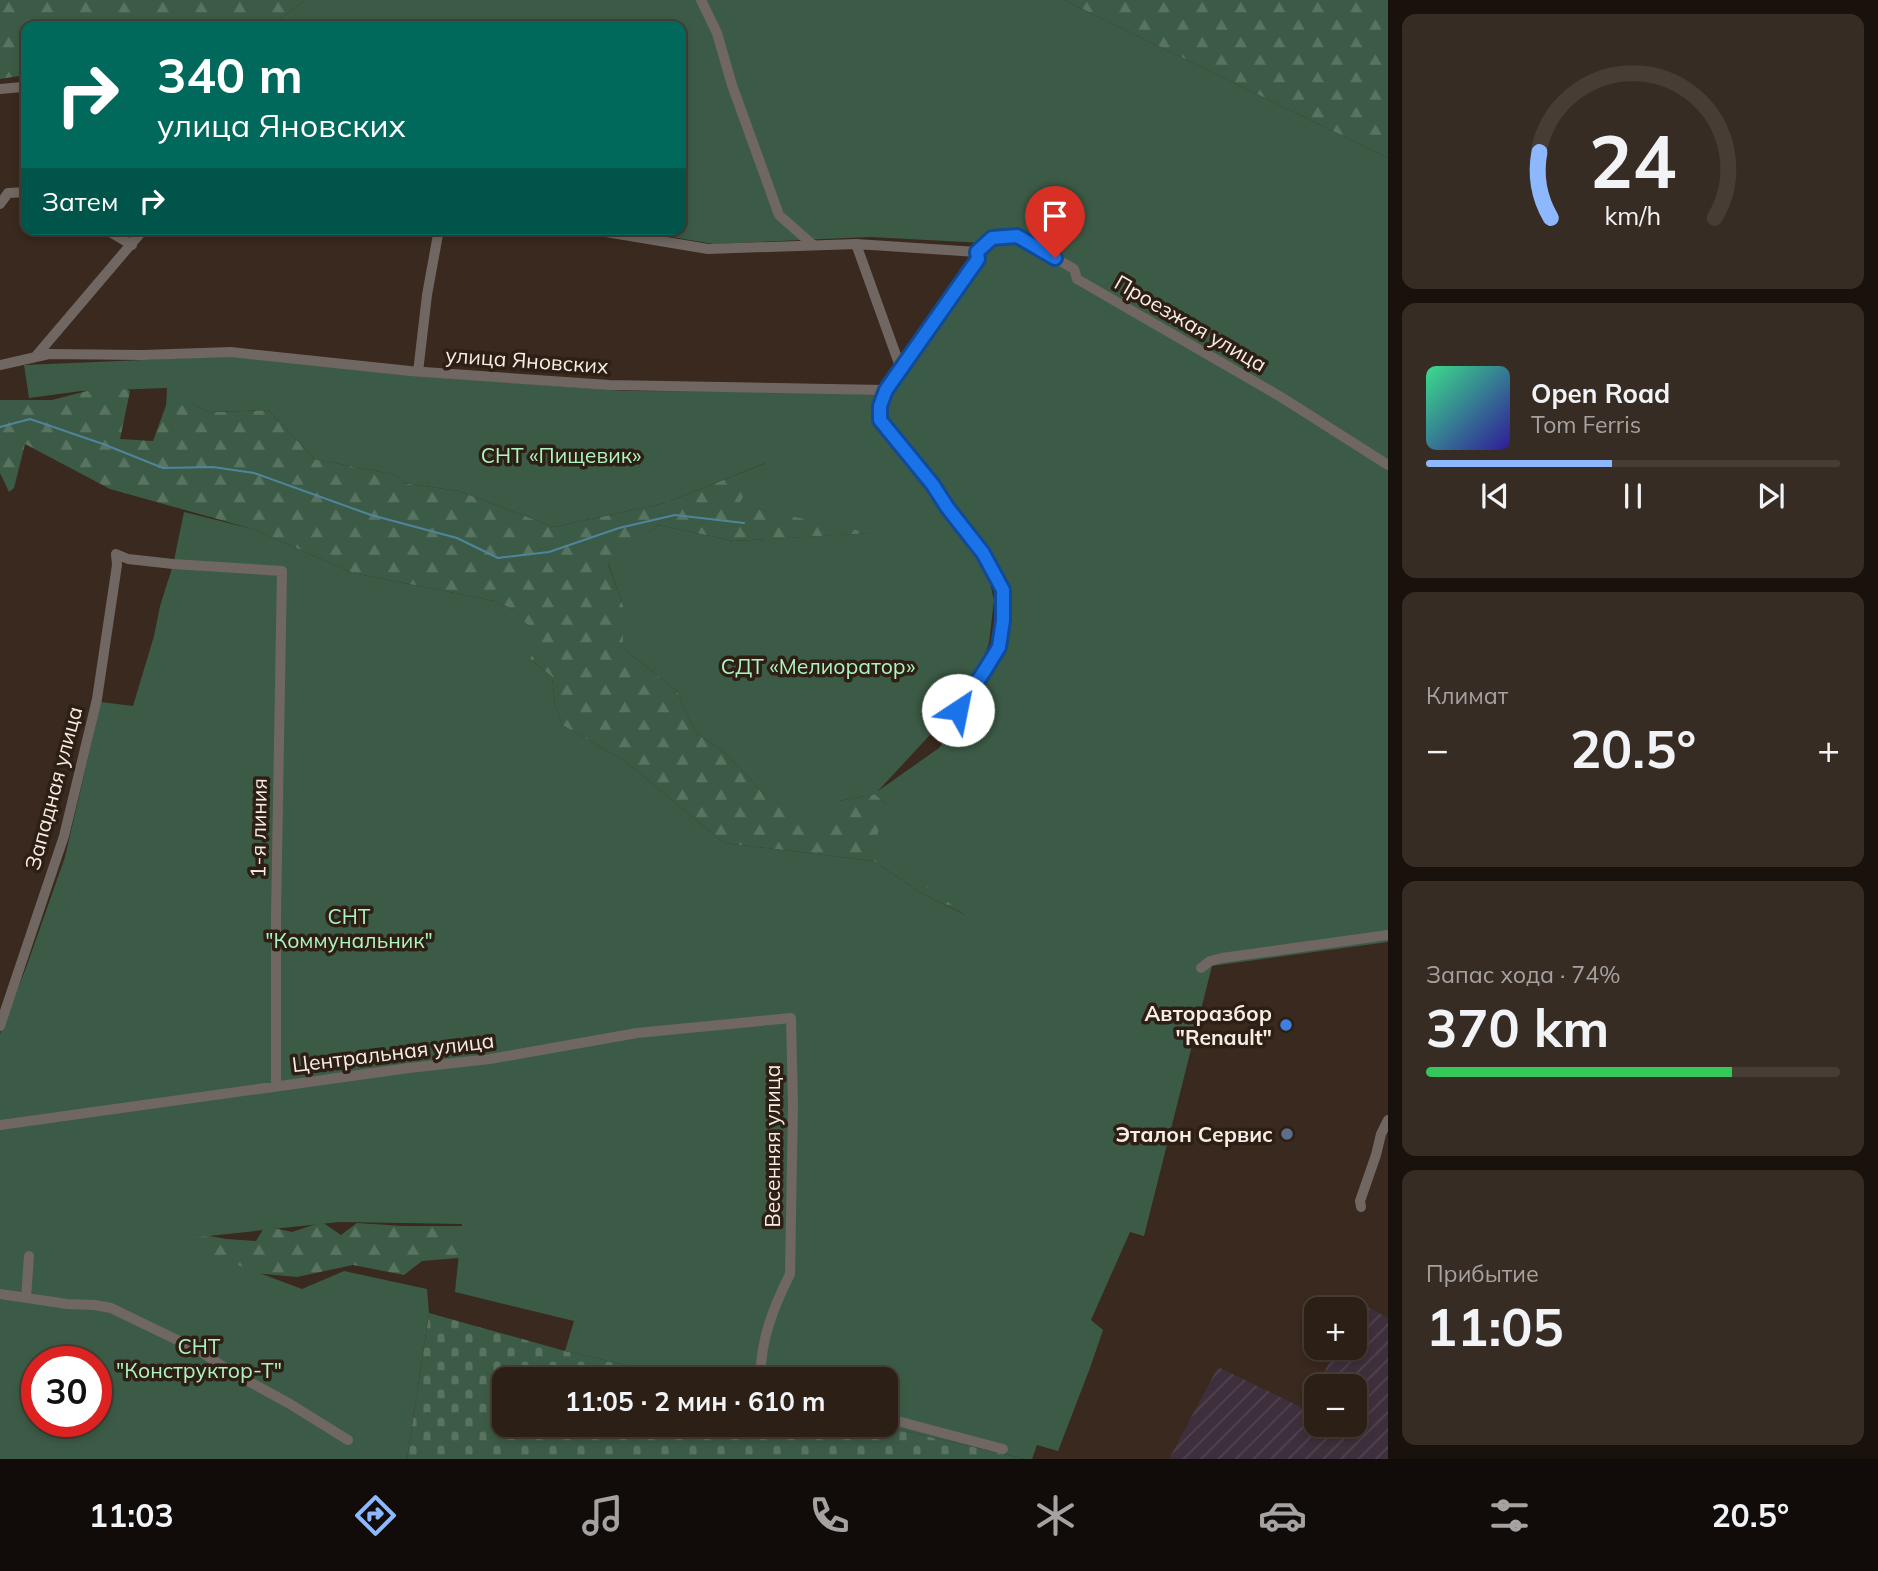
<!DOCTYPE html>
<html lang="ru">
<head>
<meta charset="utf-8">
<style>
  :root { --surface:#2b1f16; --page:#372c23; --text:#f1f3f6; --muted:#a6a2a1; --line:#473d35; --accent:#8eb8fd }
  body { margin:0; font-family:Mulish,sans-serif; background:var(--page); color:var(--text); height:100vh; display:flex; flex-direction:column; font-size:26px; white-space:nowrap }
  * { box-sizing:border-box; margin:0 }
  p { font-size:23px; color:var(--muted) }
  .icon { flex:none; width:38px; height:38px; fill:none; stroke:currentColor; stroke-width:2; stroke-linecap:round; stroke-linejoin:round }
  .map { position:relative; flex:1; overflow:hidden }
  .sheet { display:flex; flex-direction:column; gap:14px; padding:14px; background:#18110c; width:490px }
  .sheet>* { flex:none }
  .top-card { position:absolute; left:21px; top:21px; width:665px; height:214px; border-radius:14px; box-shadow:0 4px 10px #0003,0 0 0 2px var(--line); background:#00695c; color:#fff; overflow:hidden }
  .buttons { position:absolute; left:1304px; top:1297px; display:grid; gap:14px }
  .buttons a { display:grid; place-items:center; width:63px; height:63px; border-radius:14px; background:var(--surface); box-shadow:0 4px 10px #0003,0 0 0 2px var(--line); font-size:35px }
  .speed { position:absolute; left:21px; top:1346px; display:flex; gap:14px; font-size:35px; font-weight:700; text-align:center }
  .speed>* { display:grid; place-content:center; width:91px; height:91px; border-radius:50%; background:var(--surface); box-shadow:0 4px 10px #0003,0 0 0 2px var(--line); line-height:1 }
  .speed .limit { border:10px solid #d22; background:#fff; color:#111 }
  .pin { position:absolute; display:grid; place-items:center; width:60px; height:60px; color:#fff; margin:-72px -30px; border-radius:50% 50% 50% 0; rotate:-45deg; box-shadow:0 0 7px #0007 }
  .pin .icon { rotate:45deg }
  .me { position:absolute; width:77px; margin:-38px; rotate:34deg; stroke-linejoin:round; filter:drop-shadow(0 0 5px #0008) }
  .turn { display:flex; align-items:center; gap:24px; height:147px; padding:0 21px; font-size:32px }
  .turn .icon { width:91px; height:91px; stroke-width:2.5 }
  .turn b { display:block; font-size:49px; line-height:60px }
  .then { display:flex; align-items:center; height:66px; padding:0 21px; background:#0003; gap:14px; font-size:26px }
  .big { font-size:52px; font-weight:700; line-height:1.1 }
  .sheet .card { flex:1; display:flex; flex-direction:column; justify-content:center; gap:10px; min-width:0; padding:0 24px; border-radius:14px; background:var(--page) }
  .sheet .dial { align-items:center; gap:0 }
  .dial svg { height:182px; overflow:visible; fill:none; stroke:var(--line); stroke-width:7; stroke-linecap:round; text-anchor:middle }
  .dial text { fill:var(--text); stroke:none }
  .song { display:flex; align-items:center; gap:21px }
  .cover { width:84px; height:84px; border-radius:10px; background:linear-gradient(135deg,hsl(150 70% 55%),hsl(250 70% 35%)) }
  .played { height:7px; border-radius:4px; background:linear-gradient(90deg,var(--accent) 45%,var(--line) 45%) }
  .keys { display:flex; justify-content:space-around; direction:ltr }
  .heat { display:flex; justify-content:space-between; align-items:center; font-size:38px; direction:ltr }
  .charge { height:10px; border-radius:5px; background:linear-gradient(90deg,#34c759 74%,var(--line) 0) }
  .trip { position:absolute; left:492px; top:1367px; width:406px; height:70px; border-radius:14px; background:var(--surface); box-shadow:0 4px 10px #0003,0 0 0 2px var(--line); font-weight:700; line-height:70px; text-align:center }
  .menu { display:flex; height:112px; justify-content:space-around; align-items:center; background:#110c09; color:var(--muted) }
  .menu .icon { width:49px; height:49px }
  .menu .active { color:var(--accent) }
  .menu b { font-size:32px; color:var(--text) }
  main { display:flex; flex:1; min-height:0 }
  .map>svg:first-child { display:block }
  .industrial { fill:url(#industrial-furrows) }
  .forest { fill:url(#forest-firs) }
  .cemetery { fill:url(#cemetery-stones) }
  .garden { fill:#3c5b46; fill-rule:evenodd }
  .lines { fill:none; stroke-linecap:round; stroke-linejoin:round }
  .stream { stroke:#4e859c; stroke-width:2 }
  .minor { stroke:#706662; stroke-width:10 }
  .route-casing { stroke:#114b97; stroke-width:18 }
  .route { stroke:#1a73e8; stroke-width:12 }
  .shop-dot { fill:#3f7fe0; stroke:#2e1f15; stroke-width:2.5 }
  .service-dot { fill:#5c6f8a; stroke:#2e1f15; stroke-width:2.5 }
  .labels { text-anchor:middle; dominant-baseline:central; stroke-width:7; stroke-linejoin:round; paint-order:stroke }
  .street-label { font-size:21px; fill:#f7ede6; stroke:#2e1f15 }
  .park-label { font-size:21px; fill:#adf4c2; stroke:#2e1f15 }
  .poi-label { font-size:21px; font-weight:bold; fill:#f7ede6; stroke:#2e1f15; text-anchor:end }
</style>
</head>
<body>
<main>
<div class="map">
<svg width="1388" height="1459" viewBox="0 0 1388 1459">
  <defs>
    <pattern id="industrial-furrows" width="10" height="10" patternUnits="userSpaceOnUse" patternTransform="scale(1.75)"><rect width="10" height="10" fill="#3e2f3c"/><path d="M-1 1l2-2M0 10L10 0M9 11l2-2" fill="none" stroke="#51434f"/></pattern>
    <pattern id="forest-firs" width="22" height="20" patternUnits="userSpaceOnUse" patternTransform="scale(1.75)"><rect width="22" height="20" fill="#3c5b46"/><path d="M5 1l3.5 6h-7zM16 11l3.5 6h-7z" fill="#597361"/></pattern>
    <pattern id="cemetery-stones" width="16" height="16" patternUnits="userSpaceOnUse" patternTransform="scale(1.75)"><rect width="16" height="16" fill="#3c5b46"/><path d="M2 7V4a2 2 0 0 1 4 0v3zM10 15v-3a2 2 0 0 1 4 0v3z" fill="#597361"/></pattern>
  </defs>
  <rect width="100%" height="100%" fill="#39291e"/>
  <!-- industrial -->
  <path class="industrial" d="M1359,1302L1388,1318V1459H1169L1218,1367L1305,1409L1316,1389V1424H1354V1386H1317L1337,1348H1354L1355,1312Z"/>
  <!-- forest -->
  <path class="forest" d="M0,0H305L271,26H26V68L19,76L0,79Z
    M1064,0H1388V158Z
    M118,383L130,391L120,439L153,441L168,400L192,404L210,412L268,410L315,459L396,475L404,483L459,491L554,527L665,503L766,463L739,505L874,533L734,541L658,525L608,564L623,605V648L677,691L696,733L723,751L764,794L839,801L875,794L887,805L970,917L921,893L874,861L724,843L625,761L562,725L555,704L552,677L530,659L514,610L495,601L353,573L253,529L110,489L25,444L14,488L9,492L0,473V400H52Z
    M322,1222L341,1235L357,1223L402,1226H463L495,1255L422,1261L404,1275L353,1265L297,1277L253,1273L119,1230L171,1229L226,1239L256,1241L265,1226L292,1232Z"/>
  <!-- cemetery -->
  <path class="cemetery" d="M429,1313L565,1351L686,1379H504V1424L879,1425L1025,1459H407Z"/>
  <!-- garden -->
  <path class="garden" d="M305,0H1064L1388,158V942L1212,966L1144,1236L1130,1232L1091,1320L1103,1330L1090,1368L1058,1451L1037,1445L1032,1459H1025L879,1425L886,1424V1379H686L565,1351L574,1321L455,1292L462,1224L339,1222L171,1240L302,1289L344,1271L427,1289L429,1313L407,1459H0V1034L26,968L65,857L101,702L133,706L154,636L160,606L173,565L184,512L253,529L353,573L495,601L514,610L540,638L530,659L552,677L555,704L562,725L625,761L724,843L874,861L921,893L965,915L874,845L887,805L875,794L839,801L819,825L764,794L723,751L696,733L677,691L623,648V605L608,563L658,525L734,541L870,533L738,505L765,463L665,503L554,527L459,491L404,483L396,475L315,459L268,410L210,412L192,404L166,407L167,388L81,391L29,398L24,365L237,356L394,374L625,391L877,392L878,399L874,418L947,517L972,547L989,579L994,600L989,643L981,665L941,723L878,791L939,748L976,698L1000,654L1007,608L1000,573L966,522L886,421L885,411L890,393L983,260L984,243L870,237L714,244L623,229H681V26H271ZM37,1362H96V1421H37Z"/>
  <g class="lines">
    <!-- stream -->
    <path class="stream" d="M0,427L30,419L103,444L163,468L213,467L254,473L371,515L457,538L498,558L549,552L619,528L675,515L744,523"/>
    <!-- minor -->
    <path class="minor" d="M701,0L717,33L732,85L779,215L813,245
      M0,89L22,87L26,88
      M0,204L8,193L26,192
      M105,229L132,245
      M588,229L708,249L856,244L977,252
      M856,244L901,369
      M977,252L992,238L1017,236L1074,269L1077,279L1281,397L1388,465
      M36,356L144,229
      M0,365L49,354L143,355L231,352L410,371L609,385L886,390L978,259L977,252
      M418,372L427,295L439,229
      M886,390L880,406V420L933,485L947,507L983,553L1003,590V620L999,647L985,670L945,729
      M1201,968L1210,961L1222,958L1388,935
      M0,1026L64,836L97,699L117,565L116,554L128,559L173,564L282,571L276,915V1086
      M0,1125L409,1068L490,1059L637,1033L791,1018L793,1105L790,1274C774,1306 759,1343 761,1379
      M1361,1207L1360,1201L1376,1155L1381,1134L1388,1120
      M0,1294L67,1304L95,1305L111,1308L200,1351L228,1370L290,1404L348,1440
      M26,1298L29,1256
      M886,1418L1003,1449"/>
  </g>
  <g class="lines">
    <!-- route casing -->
    <g class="route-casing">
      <path id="route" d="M958,710L985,670L999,647L1003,620V590L983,553L947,507L933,485L880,420V406L886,390L978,259L977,252L992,238L1017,236L1055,258"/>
    </g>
    <!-- route -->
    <use href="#route" class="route"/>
  </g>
  <!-- markers -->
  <circle class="shop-dot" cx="1286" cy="1025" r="7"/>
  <circle class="service-dot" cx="1287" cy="1134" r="7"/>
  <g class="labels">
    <!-- street labels -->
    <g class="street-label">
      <text transform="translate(1191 323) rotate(30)">Проезжая улица</text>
      <text transform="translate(527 360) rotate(4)">улица Яновских</text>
      <text transform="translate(53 788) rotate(-75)">Западная улица</text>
      <text transform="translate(258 828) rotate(-89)">1-я линия</text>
      <text transform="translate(393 1052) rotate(-7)">Центральная улица</text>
      <text transform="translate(772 1146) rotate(-90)">Весенняя улица</text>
    </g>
    <!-- park labels -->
    <g class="park-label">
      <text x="561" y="455">СНТ «Пищевик»</text>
      <text x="818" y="666">СДТ «Мелиоратор»</text>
      <text x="349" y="916">СНТ<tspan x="349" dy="24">"Коммунальник"</tspan></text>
      <text x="199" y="1346">СНТ<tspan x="199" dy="24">"Конструктор-Т"</tspan></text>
    </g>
    <!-- poi labels -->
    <g class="poi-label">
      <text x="1272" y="1013">Авторазбор<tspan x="1272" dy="24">"Renault"</tspan></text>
      <text x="1273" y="1134">Эталон Сервис</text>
    </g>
  </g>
</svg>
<div class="buttons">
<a>+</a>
<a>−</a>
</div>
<div class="speed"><div class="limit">30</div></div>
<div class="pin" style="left:1055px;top:258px;background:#d93025"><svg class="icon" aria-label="arrive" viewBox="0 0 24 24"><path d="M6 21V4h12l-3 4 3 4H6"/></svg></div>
<svg class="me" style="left:958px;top:710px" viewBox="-20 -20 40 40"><circle r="19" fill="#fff"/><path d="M0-13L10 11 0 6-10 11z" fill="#1a73e8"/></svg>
<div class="trip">11:05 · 2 мин · 610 m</div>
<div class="top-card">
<div class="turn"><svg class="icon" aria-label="right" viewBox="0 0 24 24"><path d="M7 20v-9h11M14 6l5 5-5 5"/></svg><div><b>340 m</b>улица Яновских</div></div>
<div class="then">Затем<svg class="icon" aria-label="right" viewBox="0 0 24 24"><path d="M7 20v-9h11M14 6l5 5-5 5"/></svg></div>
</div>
</div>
<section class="sheet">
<div class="card dial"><svg viewBox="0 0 100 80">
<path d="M14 69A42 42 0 1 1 86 69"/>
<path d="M14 69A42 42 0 0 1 9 40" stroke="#8eb8fd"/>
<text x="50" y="56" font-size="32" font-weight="700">24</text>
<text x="50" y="72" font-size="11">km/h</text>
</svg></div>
<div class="card">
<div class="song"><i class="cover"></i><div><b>Open Road</b><p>Tom Ferris</p></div></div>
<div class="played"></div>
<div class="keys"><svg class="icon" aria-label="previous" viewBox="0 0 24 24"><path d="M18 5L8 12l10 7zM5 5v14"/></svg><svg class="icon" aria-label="pause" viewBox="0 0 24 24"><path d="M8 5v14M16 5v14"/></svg><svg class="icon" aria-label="next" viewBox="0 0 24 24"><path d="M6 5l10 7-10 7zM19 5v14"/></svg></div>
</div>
<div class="card"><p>Климат</p>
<div class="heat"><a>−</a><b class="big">20.5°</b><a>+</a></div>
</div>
<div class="card"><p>Запас хода · 74%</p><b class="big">370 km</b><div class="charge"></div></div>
<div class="card"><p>Прибытие</p><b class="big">11:05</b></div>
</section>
</main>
<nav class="menu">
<b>11:03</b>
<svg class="icon active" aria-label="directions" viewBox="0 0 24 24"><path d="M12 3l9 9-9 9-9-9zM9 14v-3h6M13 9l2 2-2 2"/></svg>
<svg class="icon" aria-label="music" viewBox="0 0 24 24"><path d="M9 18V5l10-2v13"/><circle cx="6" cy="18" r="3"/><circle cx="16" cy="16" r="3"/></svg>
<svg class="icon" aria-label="phone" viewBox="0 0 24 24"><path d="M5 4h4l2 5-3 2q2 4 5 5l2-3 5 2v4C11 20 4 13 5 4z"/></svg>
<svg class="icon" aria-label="climate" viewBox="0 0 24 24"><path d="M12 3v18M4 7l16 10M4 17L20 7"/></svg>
<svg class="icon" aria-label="car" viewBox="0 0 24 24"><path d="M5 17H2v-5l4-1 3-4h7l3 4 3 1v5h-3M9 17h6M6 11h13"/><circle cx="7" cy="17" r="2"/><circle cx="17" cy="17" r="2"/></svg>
<svg class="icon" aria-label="filters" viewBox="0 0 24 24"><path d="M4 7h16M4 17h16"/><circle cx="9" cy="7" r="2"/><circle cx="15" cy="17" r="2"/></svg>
<b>20.5°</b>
</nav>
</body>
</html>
